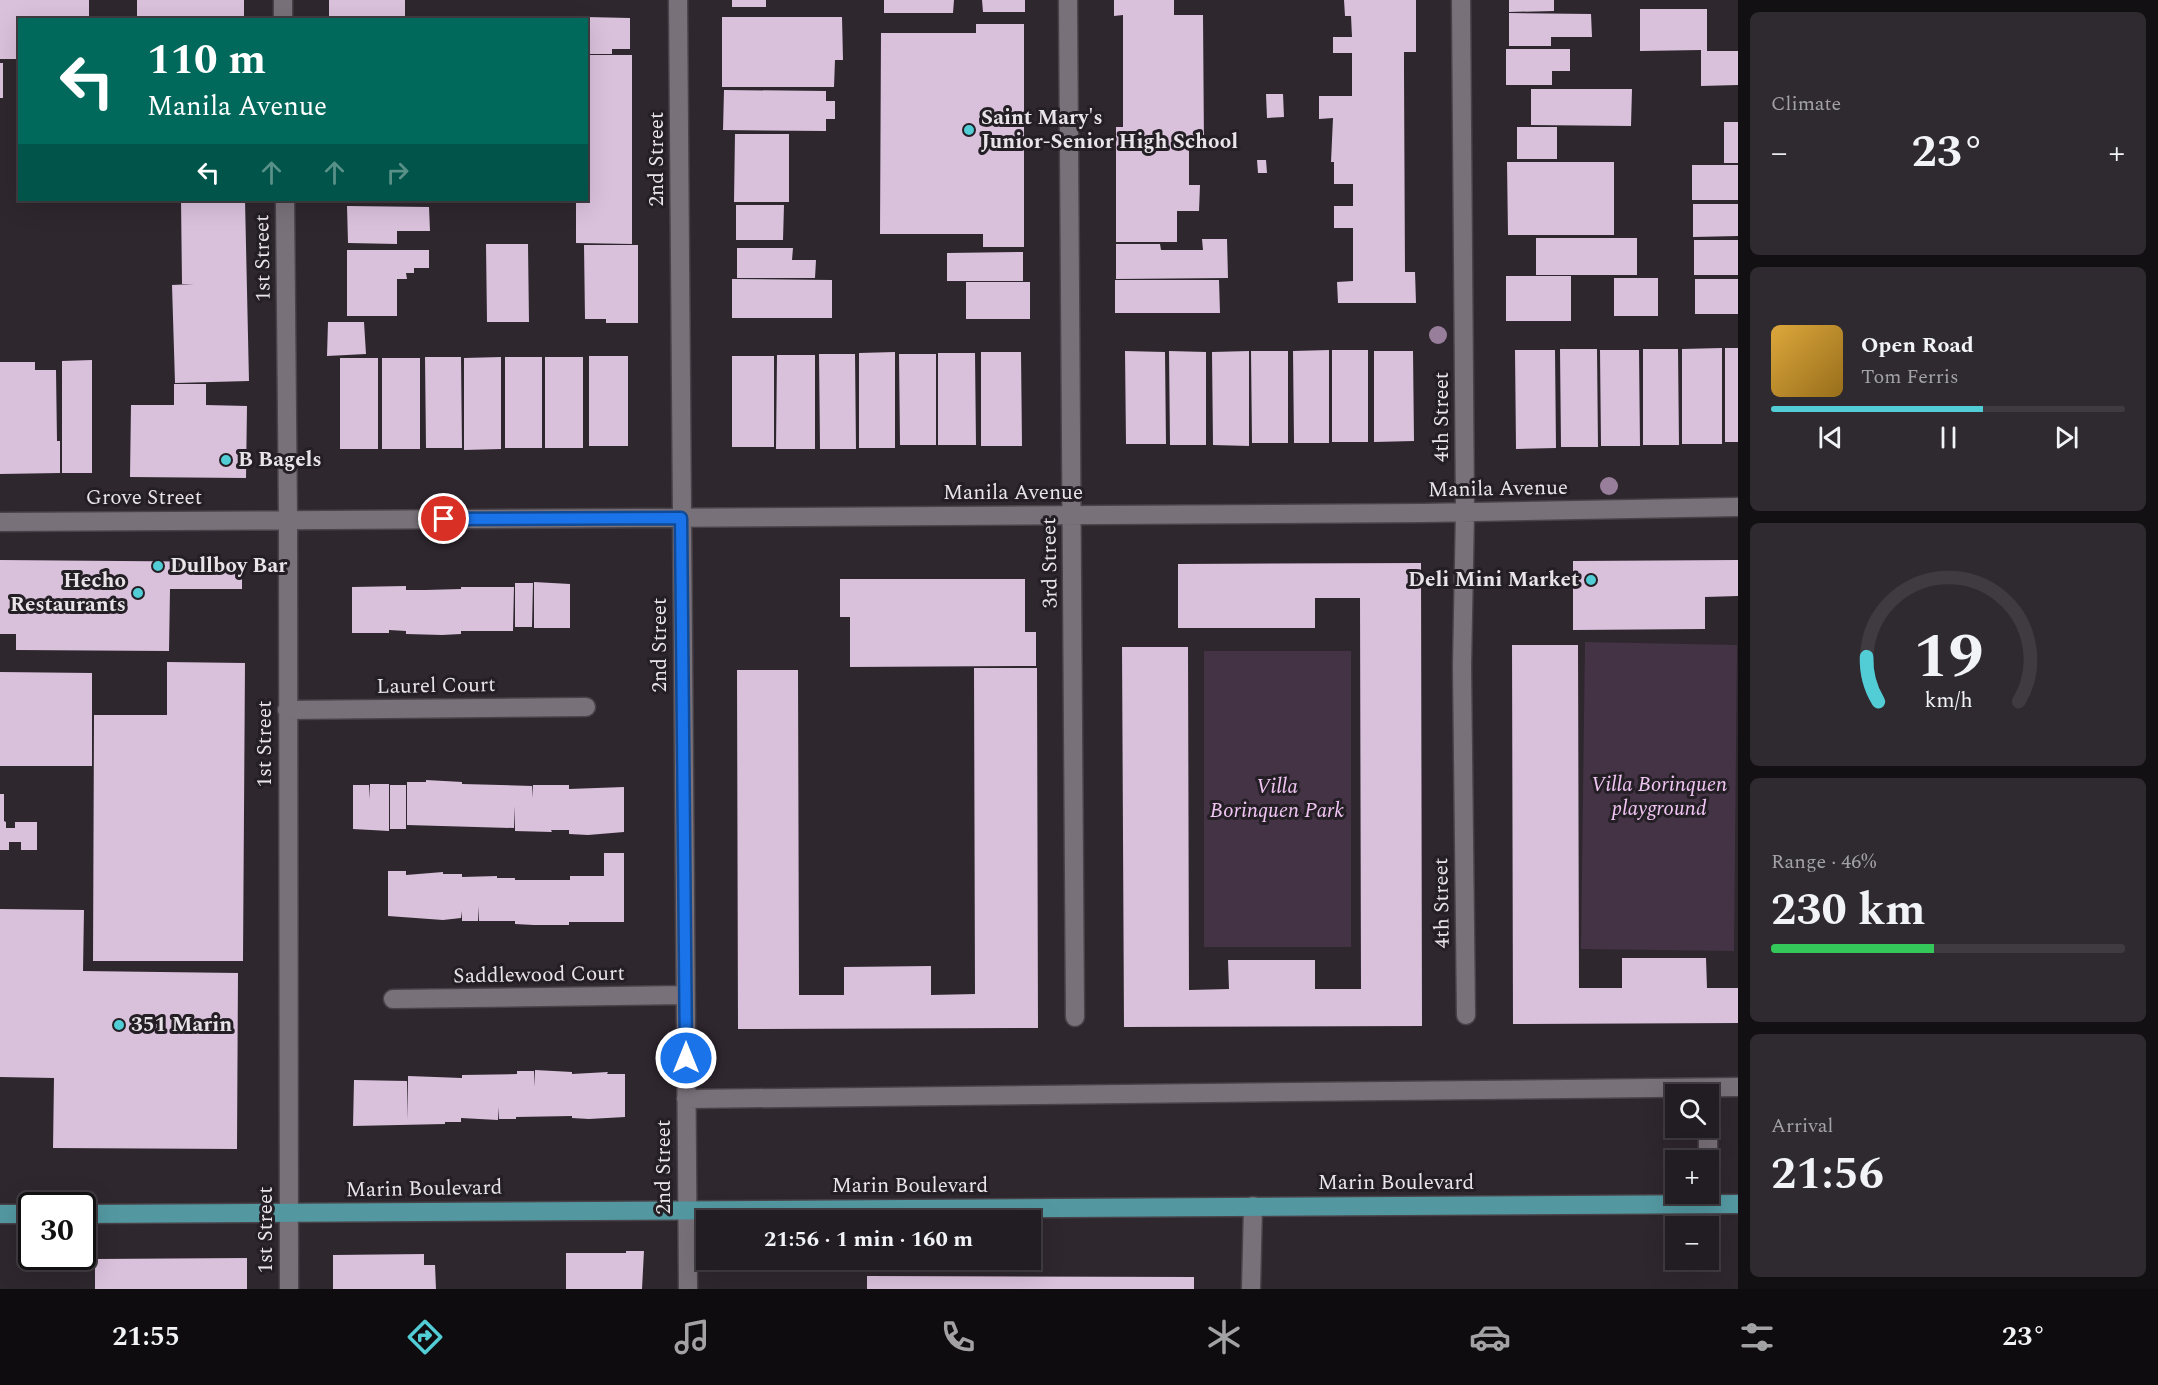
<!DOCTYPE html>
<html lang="en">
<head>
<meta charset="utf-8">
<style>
  :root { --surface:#221d22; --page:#2e2a2f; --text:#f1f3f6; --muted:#a2a2a5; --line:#3f3b40; --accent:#52ccd5 }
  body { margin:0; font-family:Spectral,serif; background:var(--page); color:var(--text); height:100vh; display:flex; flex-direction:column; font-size:22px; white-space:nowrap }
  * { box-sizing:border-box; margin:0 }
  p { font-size:20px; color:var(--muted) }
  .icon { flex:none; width:33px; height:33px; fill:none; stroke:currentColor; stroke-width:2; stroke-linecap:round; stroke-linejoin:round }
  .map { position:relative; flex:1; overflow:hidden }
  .details { display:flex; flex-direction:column; gap:12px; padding:12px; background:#131013; width:420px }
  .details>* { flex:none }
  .guide { position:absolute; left:18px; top:18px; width:570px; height:183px; border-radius:0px; box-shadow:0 6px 24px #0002,0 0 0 2px var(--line); background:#00695c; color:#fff; overflow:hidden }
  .tools { position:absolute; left:1665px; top:1084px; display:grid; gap:12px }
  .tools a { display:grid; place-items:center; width:54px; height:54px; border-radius:0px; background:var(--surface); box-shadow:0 6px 24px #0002,0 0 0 2px var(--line); font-size:30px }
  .speed { position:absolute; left:18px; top:1192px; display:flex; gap:12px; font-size:30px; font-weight:700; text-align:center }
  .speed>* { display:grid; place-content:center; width:78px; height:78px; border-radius:50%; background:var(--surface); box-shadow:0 6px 24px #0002,0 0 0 2px var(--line); line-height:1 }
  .speed .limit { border:3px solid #111; border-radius:9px; background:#fff; color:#111 }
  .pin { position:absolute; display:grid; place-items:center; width:51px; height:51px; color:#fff; margin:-26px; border:3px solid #fff; border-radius:50%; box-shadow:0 2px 6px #0007 }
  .me { position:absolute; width:66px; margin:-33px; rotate:0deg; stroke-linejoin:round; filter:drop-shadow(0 0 4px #0008) }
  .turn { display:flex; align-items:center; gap:21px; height:126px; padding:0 30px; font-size:27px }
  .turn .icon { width:78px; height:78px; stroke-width:2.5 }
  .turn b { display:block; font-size:42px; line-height:51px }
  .lanes { display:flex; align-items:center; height:57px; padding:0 30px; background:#0003; justify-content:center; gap:30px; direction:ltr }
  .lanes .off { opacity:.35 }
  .big { font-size:45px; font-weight:700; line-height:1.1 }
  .details .tile { flex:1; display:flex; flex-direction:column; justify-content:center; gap:9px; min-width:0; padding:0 21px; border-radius:9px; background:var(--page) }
  .details .dial { align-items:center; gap:0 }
  .dial svg { height:156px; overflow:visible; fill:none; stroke:var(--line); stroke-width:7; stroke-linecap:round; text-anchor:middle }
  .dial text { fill:var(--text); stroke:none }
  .song { display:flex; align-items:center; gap:18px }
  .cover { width:72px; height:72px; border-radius:9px; background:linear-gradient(135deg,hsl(40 70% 55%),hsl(40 70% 35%)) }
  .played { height:6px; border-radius:3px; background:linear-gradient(90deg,var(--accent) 60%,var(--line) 60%) }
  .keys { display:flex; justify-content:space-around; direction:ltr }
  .heat { display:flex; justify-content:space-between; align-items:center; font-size:33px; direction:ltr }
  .charge { height:9px; border-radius:4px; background:linear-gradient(90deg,#34c759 46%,var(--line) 0) }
  .trip { position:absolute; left:696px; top:1210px; width:345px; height:60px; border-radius:0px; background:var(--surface); box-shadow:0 6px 24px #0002,0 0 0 2px var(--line); font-weight:700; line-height:60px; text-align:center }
  .tab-bar { display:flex; height:96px; justify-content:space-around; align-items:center; background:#0e0c0e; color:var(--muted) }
  .tab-bar .icon { width:42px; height:42px }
  .tab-bar .on { color:var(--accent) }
  .tab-bar b { font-size:27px; color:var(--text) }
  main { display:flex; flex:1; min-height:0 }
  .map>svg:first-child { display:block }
  .green { fill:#443345 }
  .building { fill:#d9c0db }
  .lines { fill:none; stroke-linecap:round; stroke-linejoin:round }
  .minor-casing { stroke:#484348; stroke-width:21 }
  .major-casing { stroke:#484348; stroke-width:21 }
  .minor { stroke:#797179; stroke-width:18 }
  .major { stroke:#5398a1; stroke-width:18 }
  .tree { fill:#997e9b }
  .route-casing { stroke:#114b97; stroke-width:15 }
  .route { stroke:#1a73e8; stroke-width:10 }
  .poi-dot { fill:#52ccd5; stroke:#241e25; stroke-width:2 }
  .labels { text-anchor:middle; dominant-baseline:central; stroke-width:6; stroke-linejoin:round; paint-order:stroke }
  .poi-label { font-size:21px; font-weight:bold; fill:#e8e4e8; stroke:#241e25; text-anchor:start }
  .street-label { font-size:21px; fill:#e8e4e8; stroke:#241e25 }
  .park-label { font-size:21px; font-style:italic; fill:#f1c6f4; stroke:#241e25 }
</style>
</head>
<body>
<main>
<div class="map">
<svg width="1738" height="1289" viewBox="0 0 1738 1289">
  <rect width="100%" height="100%" fill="#2e272e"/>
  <!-- green -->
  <path class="green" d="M1585,642L1737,645L1734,951L1581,949Z
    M1204,651H1351V947H1204Z"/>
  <!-- building -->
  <path class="building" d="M0,0H89V20H20V59H0Z
    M137,0H244V20H137Z
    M329,0H405V20H329Z
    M732,0H766V7H732Z
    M884,0H954L953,13H884Z
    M982,0H1025V12H983Z
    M1114,0H1174V15H1203L1204,146H1189V185H1200L1199,211H1177V242H1116V127H1123V15L1114,16Z
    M1344,0H1416V52H1404V72L1405,272H1415L1416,303H1338L1337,282L1353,281V228H1334V206H1353V184H1334V162H1331L1333,118L1319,119V96H1352V53H1333V37H1352L1351,16H1345Z
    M1509,0H1554V11L1509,12Z
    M1640,9H1707V51H1738V85L1701,86V50L1640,51Z
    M1509,13L1591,14L1592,37H1551V46H1509Z
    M586,17L630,18V49H612V54H586Z
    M722,17H842L843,60H835L834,87H722Z
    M976,24H1024V247H983V234H880L881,33H976Z
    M1506,49H1570V71H1552V85H1506Z
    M586,55H632V244L576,243V200H586Z
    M0,63H3V98H0Z
    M1531,89H1632L1631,126L1531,125Z
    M724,90L826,91V101H835V119H826V131L723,130Z
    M1266,94H1283L1284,117L1267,118Z
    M1724,122H1738V163H1724Z
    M1517,127H1557V159H1517Z
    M735,134H789V202H734Z
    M1257,160H1266L1267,173H1258Z
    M1507,162H1614V235H1508Z
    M1692,165H1738V200H1692Z
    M181,200H245L249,381L175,383L172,285L194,284H182Z
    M1693,204H1738V236L1693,237Z
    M736,205H784L783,240H736Z
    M347,206L429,207L430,231H397V244L348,243Z
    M1536,238H1637V275H1536Z
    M1202,239H1227L1228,278L1116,279V244H1160L1161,250H1203Z
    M1694,240H1738V275H1694Z
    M486,244H528L529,322H487Z
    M584,245H638V323H606V319H585Z
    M737,248H793L792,260H816L815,278H737Z
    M347,250H429V268H414V273H406L407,279H397V316H347Z
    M1023,252V281H947V253Z
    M1506,276H1571V321H1506Z
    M1614,278H1658V316H1614Z
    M732,279L832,280V318H732Z
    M1695,279H1738V314H1695Z
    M1115,280H1219L1220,313H1115Z
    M966,282H1030V319H966Z
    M328,322H364L366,354L327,356Z
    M1722,348V444H1682V349Z
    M1725,348H1738V442H1725Z
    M1560,349H1597L1598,447H1561Z
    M1643,349H1678L1679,445H1643Z
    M1329,350V443H1294L1293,351Z
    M1332,350H1368V442H1332Z
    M1515,350H1555L1556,448L1516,449Z
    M1600,350H1639L1640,446H1601Z
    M1125,351L1165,352L1166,444H1126Z
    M1169,351L1206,352V445H1170Z
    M1249,351V446L1213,445L1212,352Z
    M1251,351H1288V443H1252Z
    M1374,351H1413L1414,441L1374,442Z
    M895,352V448H859V353Z
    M981,352H1021L1022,446H981Z
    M938,353H975L976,445H938Z
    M819,354H855L856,449H820Z
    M899,354H936V445H900Z
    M777,355H815V449H776Z
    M589,356H628V446H589Z
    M732,356H774V447H732Z
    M425,357H461L462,448H426Z
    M501,357V449L464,450V358Z
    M505,357H542V448H505Z
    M545,357H583V448H545Z
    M340,358H378V449H340Z
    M382,358H420V449H382Z
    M92,360V473H62V361Z
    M0,362H35V370H56L57,441H60V473L0,474Z
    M174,384H206V405L247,406L246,478L130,477L131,405H174Z
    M0,560L242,562V589H170L169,651L16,650V634H0Z
    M1738,560V596L1705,597V629L1573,630V561Z
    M1421,563L1422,1026L1124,1027L1122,647H1188L1189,990L1229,989L1228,960H1315V989H1361L1360,598H1315V628H1178V564Z
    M840,579H1025V632H1036V666L850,667V617H840Z
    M534,582L570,584V628H534Z
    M515,583H533L532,627H515Z
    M406,586V590H425L461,589V587H514L513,631H461V634L442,635L406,634V631L389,630V633H352V587Z
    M1512,645H1578L1579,988H1622V958H1706L1707,988H1738V1023L1513,1024Z
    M167,662L245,663L243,961H93L94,715H167Z
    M974,668H1037L1038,1028L738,1029L737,670H798L799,995H844V967L931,966V995L975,994Z
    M0,672L92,673V766H0Z
    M426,780L462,782V784L532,786V798L533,785H569V789L624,787V832L588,835L569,834V830H551L552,832L515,831V806L514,828L407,825V782H426Z
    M370,784H389V831L353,829V785H369L370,799Z
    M390,785H406V829H390Z
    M0,794H4V821L6,822V828H15V822H37V850H21V842H9V850H0Z
    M604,853H624V922H569V925H534L515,924V921H479V906L478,921H462V911L461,918L443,920L388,916V871H406V875L443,872V874H462V877L497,876V878H515V880H570V876H604Z
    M0,909L84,910L83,971L238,973L237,1149L53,1148L54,1078L0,1077Z
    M535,1070L572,1072V1074L608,1072L607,1074H625V1117L589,1119L572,1118V1116L516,1117V1119H499L498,1107V1120L461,1118V1122H445V1124L353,1126L354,1080L407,1081L408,1120V1076L462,1078V1075L517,1074V1071H534L535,1087Z
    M626,1251H644L642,1289H566V1253H626Z
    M424,1254V1265H435L436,1289H333V1255Z
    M247,1258V1289H95V1259Z
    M867,1276L1194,1277V1289H867Z"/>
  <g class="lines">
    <!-- minor casing -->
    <g class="minor-casing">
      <path id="minor" d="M283,0V20
        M678,0L688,1289
        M1068,0L1075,1017
        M1461,0L1465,512L1462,666L1466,1015
        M285,200L288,520L289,1289
        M0,522L1423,513L1738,507
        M287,710L586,707
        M393,999L685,995
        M686,1099L1738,1087
        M1708,1128V1161
        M1708,1167L1709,1204
        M1251,1289L1253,1206"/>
    </g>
    <!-- major casing -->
    <g class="major-casing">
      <path id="major" d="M0,1214H32
        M82,1214L1738,1204"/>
    </g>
    <!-- minor -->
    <use href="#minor" class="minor"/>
    <!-- major -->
    <use href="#major" class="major"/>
  </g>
  <!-- trees -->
  <g class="tree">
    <circle cx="1438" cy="335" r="9"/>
    <circle cx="1609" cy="486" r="9"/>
  </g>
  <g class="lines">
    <!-- route casing -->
    <g class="route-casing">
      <path id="route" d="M444,519L681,518L686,1058"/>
    </g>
    <!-- route -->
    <use href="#route" class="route"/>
  </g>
  <!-- markers -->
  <g class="poi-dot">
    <circle cx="969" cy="130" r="6"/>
    <circle cx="226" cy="460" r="6"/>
    <circle cx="158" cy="566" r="6"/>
    <circle cx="1591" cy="580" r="6"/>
    <circle cx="138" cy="593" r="6"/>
    <circle cx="119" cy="1025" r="6"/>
  </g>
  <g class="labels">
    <!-- poi labels -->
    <g class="poi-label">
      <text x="981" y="118">Saint Mary's<tspan x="981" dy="24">Junior-Senior High School</tspan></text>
      <text x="238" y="460">B Bagels</text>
      <text x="170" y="566">Dullboy Bar</text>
      <text x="1579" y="580" text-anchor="end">Deli Mini Market</text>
      <text x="126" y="581" text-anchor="end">Hecho<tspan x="126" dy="24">Restaurants</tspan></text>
      <text x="131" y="1025">351 Marin</text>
    </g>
    <!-- street labels -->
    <g class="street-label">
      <text transform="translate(657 159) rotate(-90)">2nd Street</text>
      <text transform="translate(263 258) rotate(-91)">1st Street</text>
      <text transform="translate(1442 417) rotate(-90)">4th Street</text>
      <text transform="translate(1498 489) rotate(-1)">Manila Avenue</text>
      <text x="1013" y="493">Manila Avenue</text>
      <text x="144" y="498">Grove Street</text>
      <text transform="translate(1050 563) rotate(-91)">3rd Street</text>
      <text transform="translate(660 645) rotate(-90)">2nd Street</text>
      <text transform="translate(436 686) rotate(-1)">Laurel Court</text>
      <text transform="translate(265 744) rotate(-90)">1st Street</text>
      <text transform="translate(1442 903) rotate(-91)">4th Street</text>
      <text transform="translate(539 975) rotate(-1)">Saddlewood Court</text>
      <text transform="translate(664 1167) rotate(-90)">2nd Street</text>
      <text x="1396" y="1183">Marin Boulevard</text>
      <text x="910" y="1186">Marin Boulevard</text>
      <text transform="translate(424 1189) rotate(-1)">Marin Boulevard</text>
      <text transform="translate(266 1230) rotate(-90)">1st Street</text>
    </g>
    <!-- park labels -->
    <g class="park-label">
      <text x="1659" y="785">Villa Borinquen<tspan x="1659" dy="24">playground</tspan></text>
      <text x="1277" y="787">Villa<tspan x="1277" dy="24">Borinquen Park</tspan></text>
    </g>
  </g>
</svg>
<div class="tools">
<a><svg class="icon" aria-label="search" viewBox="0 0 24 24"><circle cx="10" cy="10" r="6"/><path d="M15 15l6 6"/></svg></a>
<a>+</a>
<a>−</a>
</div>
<div class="speed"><div class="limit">30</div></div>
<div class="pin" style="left:444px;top:519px;background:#d93025"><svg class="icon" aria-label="arrive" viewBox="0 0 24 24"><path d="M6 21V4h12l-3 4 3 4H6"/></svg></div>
<svg class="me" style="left:686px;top:1058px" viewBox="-20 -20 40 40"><circle r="17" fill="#1a73e8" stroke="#fff" stroke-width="3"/><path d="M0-11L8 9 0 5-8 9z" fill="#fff"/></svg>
<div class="trip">21:56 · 1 min · 160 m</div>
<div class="guide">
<div class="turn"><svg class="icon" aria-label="left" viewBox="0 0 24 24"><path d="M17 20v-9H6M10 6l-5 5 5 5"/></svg><div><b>110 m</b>Manila Avenue</div></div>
<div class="lanes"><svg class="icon" aria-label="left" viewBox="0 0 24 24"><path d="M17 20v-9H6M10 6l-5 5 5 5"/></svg><svg class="icon off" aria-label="ahead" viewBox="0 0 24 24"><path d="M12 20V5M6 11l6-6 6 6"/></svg><svg class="icon off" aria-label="ahead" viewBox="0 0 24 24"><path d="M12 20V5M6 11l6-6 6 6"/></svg><svg class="icon off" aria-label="right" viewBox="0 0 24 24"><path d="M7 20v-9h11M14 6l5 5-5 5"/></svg></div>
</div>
</div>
<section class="details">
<div class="tile"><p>Climate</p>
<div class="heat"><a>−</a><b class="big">23°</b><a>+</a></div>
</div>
<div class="tile">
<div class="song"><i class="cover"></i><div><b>Open Road</b><p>Tom Ferris</p></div></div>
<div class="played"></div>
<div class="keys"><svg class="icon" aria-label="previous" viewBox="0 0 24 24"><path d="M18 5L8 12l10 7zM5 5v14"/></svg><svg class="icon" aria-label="pause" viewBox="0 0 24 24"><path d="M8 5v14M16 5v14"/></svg><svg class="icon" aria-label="next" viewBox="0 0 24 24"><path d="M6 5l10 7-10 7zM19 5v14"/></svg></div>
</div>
<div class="tile dial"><svg viewBox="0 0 100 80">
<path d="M14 69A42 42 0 1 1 86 69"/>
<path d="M14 69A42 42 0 0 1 8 46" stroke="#52ccd5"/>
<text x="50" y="56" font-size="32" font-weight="700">19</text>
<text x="50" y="72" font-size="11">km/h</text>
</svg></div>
<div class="tile"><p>Range · 46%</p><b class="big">230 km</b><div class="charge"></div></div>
<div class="tile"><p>Arrival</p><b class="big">21:56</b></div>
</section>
</main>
<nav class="tab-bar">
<b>21:55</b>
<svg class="icon on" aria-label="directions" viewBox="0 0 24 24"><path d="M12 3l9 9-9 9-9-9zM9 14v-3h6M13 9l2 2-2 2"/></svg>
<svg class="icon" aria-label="music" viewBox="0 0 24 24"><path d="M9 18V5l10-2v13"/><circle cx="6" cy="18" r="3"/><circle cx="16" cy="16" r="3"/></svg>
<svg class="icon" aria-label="phone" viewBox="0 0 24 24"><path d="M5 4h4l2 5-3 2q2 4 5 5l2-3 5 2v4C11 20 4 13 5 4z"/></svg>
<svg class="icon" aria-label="climate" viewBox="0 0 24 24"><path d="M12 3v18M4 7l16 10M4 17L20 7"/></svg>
<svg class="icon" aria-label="car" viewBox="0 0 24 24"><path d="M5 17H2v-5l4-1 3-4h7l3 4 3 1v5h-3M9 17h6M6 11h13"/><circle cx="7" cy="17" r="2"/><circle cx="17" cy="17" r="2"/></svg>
<svg class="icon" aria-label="filters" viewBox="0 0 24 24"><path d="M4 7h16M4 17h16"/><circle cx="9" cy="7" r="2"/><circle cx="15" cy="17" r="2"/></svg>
<b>23°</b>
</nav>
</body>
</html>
